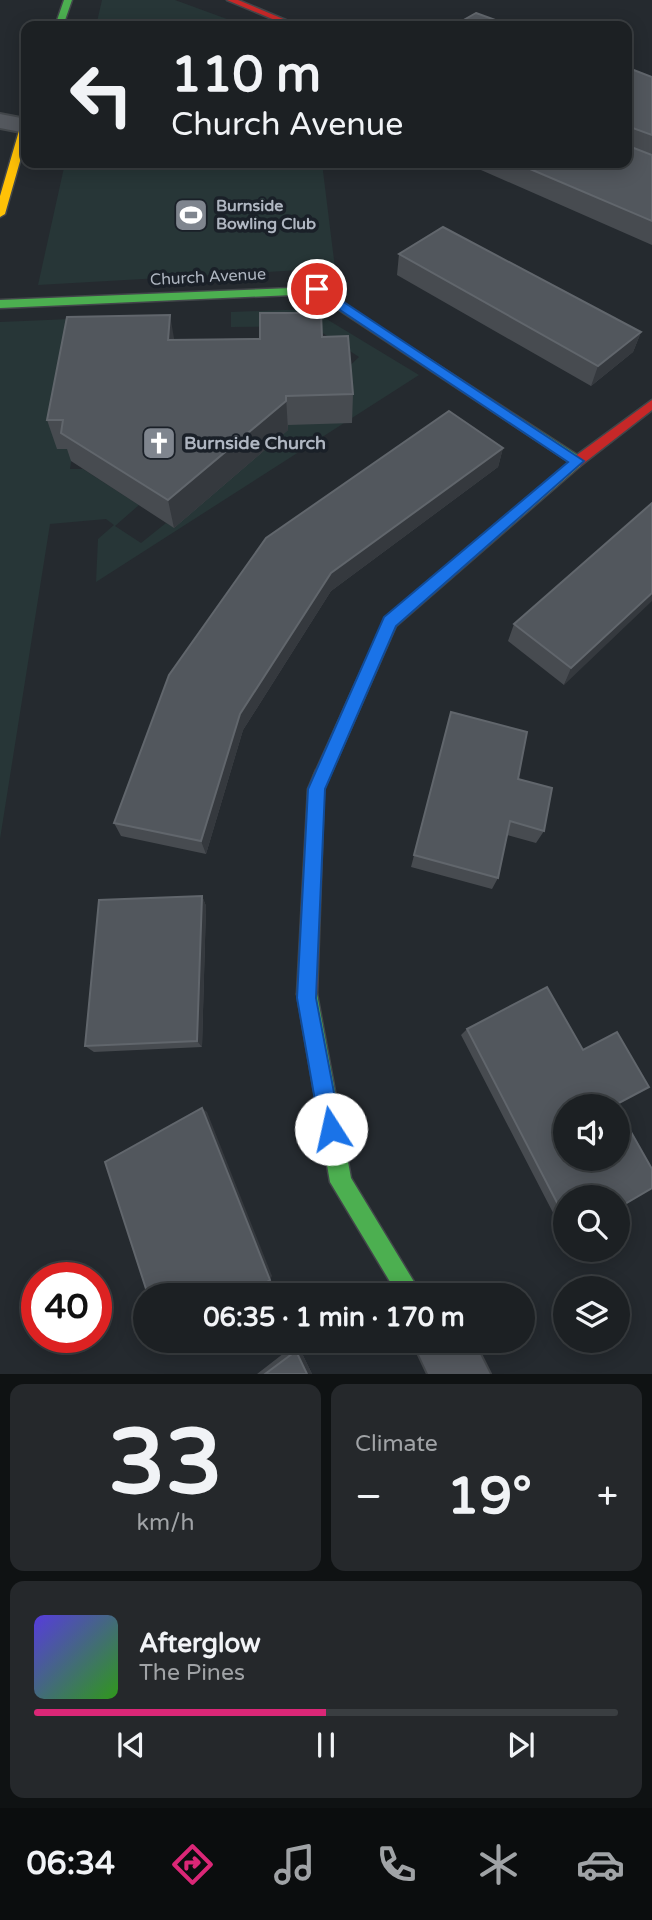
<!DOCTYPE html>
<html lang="en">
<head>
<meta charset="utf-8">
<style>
  :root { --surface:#1c2023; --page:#25282b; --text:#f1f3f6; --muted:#a0a3a6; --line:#3a3e41; --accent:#db2777 }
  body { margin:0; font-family:"Varela Round",sans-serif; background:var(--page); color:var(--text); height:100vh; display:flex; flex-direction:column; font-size:26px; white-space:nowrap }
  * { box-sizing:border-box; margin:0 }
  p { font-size:23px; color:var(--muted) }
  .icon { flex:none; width:38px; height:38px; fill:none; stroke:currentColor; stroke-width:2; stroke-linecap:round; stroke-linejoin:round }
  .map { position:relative; height:1374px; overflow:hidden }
  .sheet { display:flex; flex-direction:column; gap:10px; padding:10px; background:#0f1213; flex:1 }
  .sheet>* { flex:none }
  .top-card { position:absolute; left:21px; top:21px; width:611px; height:147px; border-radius:14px; box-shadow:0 4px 18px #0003,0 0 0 2px var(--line); background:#1c2023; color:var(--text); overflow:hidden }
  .buttons { position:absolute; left:553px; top:1094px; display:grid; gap:14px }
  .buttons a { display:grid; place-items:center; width:77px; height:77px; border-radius:50%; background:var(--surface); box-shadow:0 4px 18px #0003,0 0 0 2px var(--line); font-size:35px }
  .speed { position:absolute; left:21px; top:1262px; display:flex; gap:14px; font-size:35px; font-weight:700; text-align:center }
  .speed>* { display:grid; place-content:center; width:91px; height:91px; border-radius:50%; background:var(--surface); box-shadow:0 4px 18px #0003,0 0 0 2px var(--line); line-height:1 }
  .speed .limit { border:10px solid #d22; background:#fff; color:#111 }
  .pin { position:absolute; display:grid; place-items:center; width:60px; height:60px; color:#fff; margin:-30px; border:4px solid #fff; border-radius:50%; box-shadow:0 2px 7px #0007 }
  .me { position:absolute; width:77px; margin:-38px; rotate:350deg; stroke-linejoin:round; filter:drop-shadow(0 0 5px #0008) }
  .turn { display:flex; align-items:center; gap:24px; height:147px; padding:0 35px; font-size:32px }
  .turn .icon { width:91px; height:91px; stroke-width:2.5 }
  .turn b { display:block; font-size:49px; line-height:60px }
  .big { font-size:52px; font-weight:800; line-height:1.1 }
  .sheet .card { flex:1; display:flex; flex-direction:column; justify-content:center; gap:10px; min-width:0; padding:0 24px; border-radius:14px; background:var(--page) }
  .sheet .dial { align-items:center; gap:0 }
  .dial b { font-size:91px; line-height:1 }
  .song { display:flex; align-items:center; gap:21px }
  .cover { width:84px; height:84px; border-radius:10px; background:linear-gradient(135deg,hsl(250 70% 55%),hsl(110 70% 35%)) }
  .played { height:7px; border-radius:4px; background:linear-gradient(90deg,var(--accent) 50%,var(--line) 50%) }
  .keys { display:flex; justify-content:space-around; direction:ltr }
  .heat { display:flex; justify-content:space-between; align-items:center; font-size:38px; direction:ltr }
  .sheet .tiles { flex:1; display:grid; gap:10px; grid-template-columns:1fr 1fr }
  .card:last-child { grid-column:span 2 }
  .trip { position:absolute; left:133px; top:1283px; width:402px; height:70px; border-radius:35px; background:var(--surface); box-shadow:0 4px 18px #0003,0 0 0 2px var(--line); font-weight:800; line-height:70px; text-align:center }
  .menu { display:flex; height:112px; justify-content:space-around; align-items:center; background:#0b0d0e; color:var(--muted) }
  .menu .icon { width:49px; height:49px }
  .menu .current { color:var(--accent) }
  .menu b { font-size:32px; color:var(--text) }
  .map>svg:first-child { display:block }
  .green { fill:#273637 }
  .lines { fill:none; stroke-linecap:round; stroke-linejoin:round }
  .street-casing { stroke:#42464a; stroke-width:4 }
  .fast-casing { stroke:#42464a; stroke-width:3 }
  .slow-casing { stroke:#42464a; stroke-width:3 }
  .jam-casing { stroke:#42464a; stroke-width:3 }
  .street { fill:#54585e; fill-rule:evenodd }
  .fast { fill:#4caf50; fill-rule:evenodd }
  .slow { fill:#ffc107; fill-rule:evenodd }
  .jam { fill:#c62828; fill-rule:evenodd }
  .wall { fill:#474b50 }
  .shaded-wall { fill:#35393e }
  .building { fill:#52575d; stroke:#61666c; stroke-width:2 }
  .route { fill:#1a73e8; stroke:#114b97; stroke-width:2 }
  .labels { text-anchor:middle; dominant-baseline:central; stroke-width:7; stroke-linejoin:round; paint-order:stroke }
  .far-poi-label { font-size:16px; font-weight:bold; fill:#afb6c1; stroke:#1a2028; text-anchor:start }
  .far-street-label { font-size:16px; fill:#afb6c1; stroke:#1a2028 }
  .poi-label { font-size:18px; font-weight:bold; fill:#afb6c1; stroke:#1a2028; text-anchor:start }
</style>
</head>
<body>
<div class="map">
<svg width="652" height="1374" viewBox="0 0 652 1374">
  <rect width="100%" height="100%" fill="#252a2f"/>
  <!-- green -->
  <path class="green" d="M102,0H175L246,26H96Z
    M65,163H322L335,268L38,285Z
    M310,309L419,375L96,582L98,539L114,525L106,519L50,524L0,839V322L164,315L58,449H73L70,469H83L139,505L115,526L141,543L166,523L174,527L272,432L288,431V425L359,357L312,326L231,327V312Z"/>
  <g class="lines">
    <!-- street casing -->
    <g class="street-casing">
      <path id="street" d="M0,114L26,119V133L0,128Z
        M412,1340H473L490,1374H428Z"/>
    </g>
    <!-- fast casing -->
    <g class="fast-casing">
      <path id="fast" d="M64,0H72L63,26H55Z
        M317,287L582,458V464H572L315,294L0,308V300Z
        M307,984L314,987L317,994L351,1178L422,1295H398L330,1182L297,994L300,987Z"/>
    </g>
    <!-- slow casing -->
    <g class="slow-casing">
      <path id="slow" d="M26,121V140L5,214L0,217V196L21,124Z
        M575,458L582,463L580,466L396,626L328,780L322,783L316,780L314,775L385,618Z"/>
    </g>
    <!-- jam casing -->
    <g class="jam-casing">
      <path id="jam" d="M227,0H238L300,26H289Z
        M652,400V410L580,466H570V460Z
        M322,767L328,770L330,775L324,789L317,994L314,1001L307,1004L300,1001L297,994L308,789L316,770Z"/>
    </g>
    <!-- street -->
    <use href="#street" class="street"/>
    <!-- fast -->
    <use href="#fast" class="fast"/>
    <!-- slow -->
    <use href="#slow" class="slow"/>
    <!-- jam -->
    <use href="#jam" class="jam"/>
  </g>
  <!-- wall -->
  <path class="wall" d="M626,67L652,77V245L465,163H626Z
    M399,254L641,332L633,352L591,386L397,275Z
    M322,337L353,394L352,423L288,425V430L174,528L71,461L67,449H57L47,420L175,340Z
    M503,448L498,467L331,591L243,730L206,854L121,836L114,823L169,675Z
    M652,503L564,685L508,641L514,624Z
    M451,712L518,779L544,831L536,843L507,835L498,878L492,889L411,867Z
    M202,896L206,906L202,1047L94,1052L85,1046Z
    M467,1029L615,1105L565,1197V1232H563L461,1035Z
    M297,1343L312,1374H257Z"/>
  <!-- shaded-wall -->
  <path class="shaded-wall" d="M170,315L175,344L168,340Z
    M641,332L633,352L591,386L598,366Z
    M286,396L288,430L174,528L168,500Z
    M503,448L498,467L331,591L243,730L206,854L201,841L240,714L331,573Z
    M652,593V601L564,685L571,668Z
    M202,896L206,906L202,1047L197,1041Z
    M202,1108L207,1112L272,1276L270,1280Z
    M297,1343L312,1374H307L296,1351Z"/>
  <!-- building -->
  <path class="building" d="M476,13L512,26H453Z
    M626,67L652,77V135L633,128L629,130V140H626Z
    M626,145L652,155V221L516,163H626Z
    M443,227L641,332L598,366L399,254Z
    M260,313H321L322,337L348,336L353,394L286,396V401L168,500L61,433L63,420H47L67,317L170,315L168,340L260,339Z
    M449,411L503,448L331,573L240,714L201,841L114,823L169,675L266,538Z
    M652,503V593L571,668L514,624Z
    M451,712L527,732L518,779L552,788L544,831L510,821L498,878L414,855Z
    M202,896L197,1041L85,1046L99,900Z
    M547,987L583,1050L617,1032L649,1087L615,1105L616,1106H565V1158H618V1109L652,1169V1188L618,1208V1197H565V1218L467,1029Z
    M202,1108L270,1280L246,1295H148L105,1162Z
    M163,1340H172L165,1345Z
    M296,1351L307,1374H265Z"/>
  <!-- route -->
  <path class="route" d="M313,287H321L584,461L396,626L325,789L316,998L341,1129L338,1137L331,1140L323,1137L320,1129L297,998L308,789L384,617L568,462L313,292Z"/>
  <!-- icons -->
  <defs>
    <g id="stadium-square" transform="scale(1.75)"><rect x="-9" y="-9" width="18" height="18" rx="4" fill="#7f858e" stroke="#1a2028"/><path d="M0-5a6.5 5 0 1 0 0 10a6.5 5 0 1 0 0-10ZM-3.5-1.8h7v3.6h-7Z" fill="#fff"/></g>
    <g id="church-square" transform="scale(1.75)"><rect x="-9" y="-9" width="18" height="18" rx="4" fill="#7f858e" stroke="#1a2028"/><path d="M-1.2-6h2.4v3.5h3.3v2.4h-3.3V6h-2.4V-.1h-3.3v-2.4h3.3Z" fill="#fff"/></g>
  </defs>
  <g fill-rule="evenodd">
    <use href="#stadium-square" x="191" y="215"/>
    <use href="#church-square" x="159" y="443"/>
  </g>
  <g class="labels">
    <!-- far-poi labels -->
    <g class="far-poi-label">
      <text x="216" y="206">Burnside<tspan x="216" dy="18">Bowling Club</tspan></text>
    </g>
    <!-- far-street labels -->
    <g class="far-street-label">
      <text transform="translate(208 277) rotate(-3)">Church Avenue</text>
    </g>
    <!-- poi labels -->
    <g class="poi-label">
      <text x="184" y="443">Burnside Church</text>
    </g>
  </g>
</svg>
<div class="buttons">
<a><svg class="icon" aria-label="sound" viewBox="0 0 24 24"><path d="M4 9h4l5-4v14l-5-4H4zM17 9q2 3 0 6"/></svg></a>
<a><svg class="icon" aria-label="search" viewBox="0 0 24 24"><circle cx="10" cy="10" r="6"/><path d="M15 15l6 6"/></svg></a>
<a><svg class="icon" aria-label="layers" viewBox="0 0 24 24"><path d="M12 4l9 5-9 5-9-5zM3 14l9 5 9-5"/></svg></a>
</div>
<div class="speed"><div class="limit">40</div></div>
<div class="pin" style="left:317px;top:289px;background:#d93025"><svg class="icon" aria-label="arrive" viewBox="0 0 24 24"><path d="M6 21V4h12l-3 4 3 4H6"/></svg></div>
<svg class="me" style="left:331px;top:1129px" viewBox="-20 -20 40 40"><circle r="19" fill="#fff"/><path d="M0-13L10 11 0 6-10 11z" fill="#1a73e8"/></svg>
<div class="trip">06:35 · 1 min · 170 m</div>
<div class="top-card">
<div class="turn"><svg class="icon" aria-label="left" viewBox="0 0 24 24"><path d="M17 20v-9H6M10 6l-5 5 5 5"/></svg><div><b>110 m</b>Church Avenue</div></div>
</div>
</div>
<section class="sheet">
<div class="tiles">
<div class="card dial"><b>33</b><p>km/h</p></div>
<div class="card"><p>Climate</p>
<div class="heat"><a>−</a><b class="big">19°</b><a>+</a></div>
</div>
<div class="card">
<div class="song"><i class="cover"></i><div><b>Afterglow</b><p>The Pines</p></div></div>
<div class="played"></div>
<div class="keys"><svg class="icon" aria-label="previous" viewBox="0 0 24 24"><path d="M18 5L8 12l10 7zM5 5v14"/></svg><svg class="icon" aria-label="pause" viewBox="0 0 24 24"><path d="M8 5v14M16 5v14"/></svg><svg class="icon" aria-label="next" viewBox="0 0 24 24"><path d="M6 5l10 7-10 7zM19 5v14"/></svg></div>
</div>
</div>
</section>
<nav class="menu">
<b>06:34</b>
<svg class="icon current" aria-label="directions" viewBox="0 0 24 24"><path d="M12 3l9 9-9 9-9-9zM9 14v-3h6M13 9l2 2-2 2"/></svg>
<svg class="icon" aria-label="music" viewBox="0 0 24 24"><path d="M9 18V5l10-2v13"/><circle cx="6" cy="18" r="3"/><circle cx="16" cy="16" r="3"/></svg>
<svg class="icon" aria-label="phone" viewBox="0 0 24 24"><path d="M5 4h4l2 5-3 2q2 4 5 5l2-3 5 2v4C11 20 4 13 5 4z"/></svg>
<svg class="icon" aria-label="climate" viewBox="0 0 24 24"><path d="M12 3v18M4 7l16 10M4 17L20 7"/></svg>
<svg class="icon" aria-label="car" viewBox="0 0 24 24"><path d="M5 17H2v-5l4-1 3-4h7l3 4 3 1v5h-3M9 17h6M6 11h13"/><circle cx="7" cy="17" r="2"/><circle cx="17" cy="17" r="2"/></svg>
</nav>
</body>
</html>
